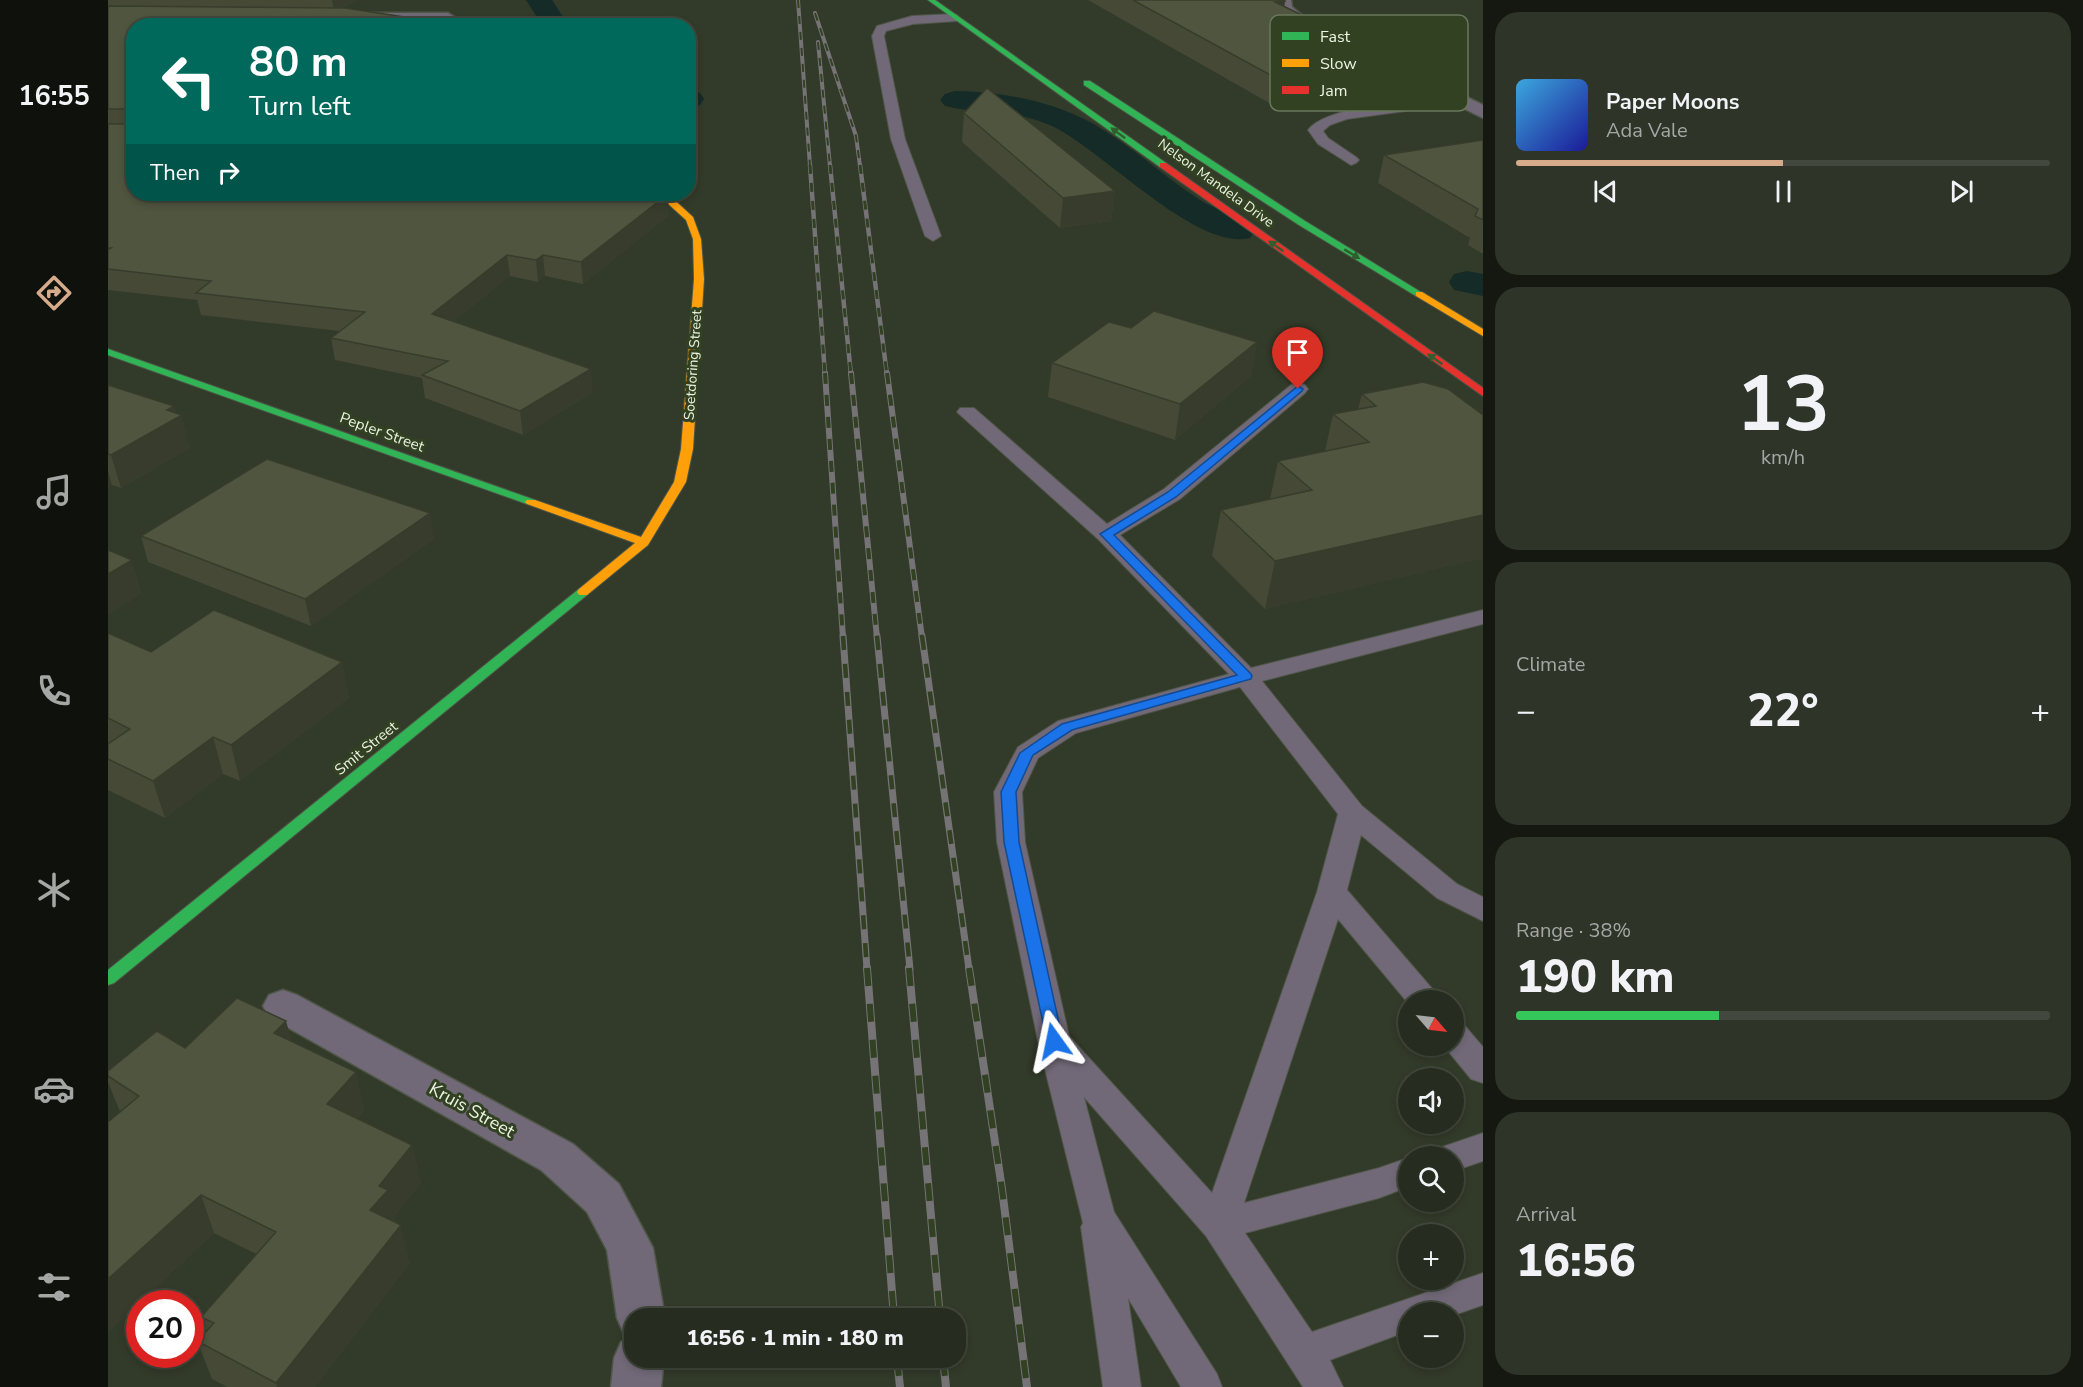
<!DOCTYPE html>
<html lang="en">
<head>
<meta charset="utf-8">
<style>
  :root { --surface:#262c1f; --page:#2e3428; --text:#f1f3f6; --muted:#a4a7a4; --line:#42483d; --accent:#d6ab8b }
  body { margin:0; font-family:"Nunito Sans",sans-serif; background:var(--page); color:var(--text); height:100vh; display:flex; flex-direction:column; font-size:22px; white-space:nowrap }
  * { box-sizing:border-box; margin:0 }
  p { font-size:20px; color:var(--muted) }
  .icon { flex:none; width:33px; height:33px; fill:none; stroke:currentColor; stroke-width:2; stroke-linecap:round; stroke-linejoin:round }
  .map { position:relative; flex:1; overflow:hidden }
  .side { display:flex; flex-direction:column; gap:12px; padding:12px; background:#151811; width:600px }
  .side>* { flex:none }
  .top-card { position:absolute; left:18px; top:18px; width:570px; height:183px; border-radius:24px; box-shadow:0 3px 9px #0003,0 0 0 2px var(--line); background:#00695c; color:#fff; overflow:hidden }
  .needle { width:39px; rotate:118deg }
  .fabs { position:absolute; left:1290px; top:990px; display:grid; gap:12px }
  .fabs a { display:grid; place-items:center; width:66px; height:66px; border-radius:50%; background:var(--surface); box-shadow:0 3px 9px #0003,0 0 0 2px var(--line); font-size:30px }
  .speed { position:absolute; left:18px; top:1290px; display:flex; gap:12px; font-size:30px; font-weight:700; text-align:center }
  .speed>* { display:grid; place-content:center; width:78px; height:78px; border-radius:50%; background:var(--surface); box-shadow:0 3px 9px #0003,0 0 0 2px var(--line); line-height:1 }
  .speed .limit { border:9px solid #d22; background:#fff; color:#111 }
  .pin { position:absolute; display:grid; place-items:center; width:51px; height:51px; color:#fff; margin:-62px -26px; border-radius:50% 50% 50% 0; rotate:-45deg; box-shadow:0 0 6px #0007 }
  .pin .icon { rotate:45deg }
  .me { position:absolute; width:66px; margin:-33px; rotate:348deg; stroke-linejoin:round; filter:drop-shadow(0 0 4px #0008) }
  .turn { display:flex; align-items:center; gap:21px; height:126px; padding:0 24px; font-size:27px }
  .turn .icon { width:78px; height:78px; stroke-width:2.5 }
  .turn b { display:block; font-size:42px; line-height:51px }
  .then { display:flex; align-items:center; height:57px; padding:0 24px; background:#0003; gap:12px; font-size:22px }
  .big { font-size:45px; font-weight:800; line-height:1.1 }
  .side .card { flex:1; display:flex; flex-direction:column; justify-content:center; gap:9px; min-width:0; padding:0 21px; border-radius:24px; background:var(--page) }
  .side .dial { align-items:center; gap:0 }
  .dial b { font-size:78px; line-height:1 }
  .song { display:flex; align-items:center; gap:18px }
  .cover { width:72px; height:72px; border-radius:9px; background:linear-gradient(135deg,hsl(200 70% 55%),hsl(240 70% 35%)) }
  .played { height:6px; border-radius:3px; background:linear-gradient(90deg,var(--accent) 50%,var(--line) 50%) }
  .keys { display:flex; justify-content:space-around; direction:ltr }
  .heat { display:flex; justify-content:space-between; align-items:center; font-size:33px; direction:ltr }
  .charge { height:9px; border-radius:4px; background:linear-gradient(90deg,#34c759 38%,var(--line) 0) }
  .trip { position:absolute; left:516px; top:1308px; width:342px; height:60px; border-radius:24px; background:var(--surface); box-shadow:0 3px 9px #0003,0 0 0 2px var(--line); font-weight:800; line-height:60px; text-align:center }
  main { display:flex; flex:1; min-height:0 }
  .tab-bar { display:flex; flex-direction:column; width:108px; justify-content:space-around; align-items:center; background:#0f120c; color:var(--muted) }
  .tab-bar .icon { width:42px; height:42px }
  .tab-bar .on { color:var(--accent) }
  .tab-bar b { font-size:27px; color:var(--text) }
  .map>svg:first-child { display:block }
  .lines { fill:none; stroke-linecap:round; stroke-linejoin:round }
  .canal { fill:#142b28; fill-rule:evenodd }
  .lane-casing { stroke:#4f5648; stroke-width:2 }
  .street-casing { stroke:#4f5648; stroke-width:3 }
  .fast-casing { stroke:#4f5648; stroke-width:2 }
  .slow-casing { stroke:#4f5648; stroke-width:2 }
  .jam-casing { stroke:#4f5648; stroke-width:2 }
  .lane { fill:#716977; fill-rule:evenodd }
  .street { fill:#716977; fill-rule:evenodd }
  .fast { fill:#30b455; fill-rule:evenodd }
  .slow { fill:#ff9f0a; fill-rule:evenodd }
  .jam { fill:#e5322d; fill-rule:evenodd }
  .rail-far4-casing { stroke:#757376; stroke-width:4 }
  .rail-far3-casing { stroke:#757376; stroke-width:4.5 }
  .rail-far2-casing { stroke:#757376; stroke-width:6 }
  .rail-far1-casing { stroke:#757376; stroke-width:7 }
  .rail-casing { stroke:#757376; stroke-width:8 }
  .rail-far4 { stroke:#324122; stroke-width:2; stroke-dasharray:8; stroke-linecap:butt }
  .rail-far3 { stroke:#324122; stroke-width:3; stroke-dasharray:9; stroke-linecap:butt }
  .rail-far2 { stroke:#324122; stroke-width:4; stroke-dasharray:11; stroke-linecap:butt }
  .rail-far1 { stroke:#324122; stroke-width:4.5; stroke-dasharray:14; stroke-linecap:butt }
  .rail { stroke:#324122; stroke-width:6; stroke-dasharray:18; stroke-linecap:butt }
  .wall { fill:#454936 }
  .shaded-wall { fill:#383c2c }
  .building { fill:#50553f; stroke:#383c2c; stroke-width:1.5 }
  .oneway { fill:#325e2f }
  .route { fill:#1a73e8; stroke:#114b97; stroke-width:1.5 }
  .labels { text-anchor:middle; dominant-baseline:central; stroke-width:6; stroke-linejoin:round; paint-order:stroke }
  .far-street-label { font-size:14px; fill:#eaf4e1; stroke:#324122 }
  .street-label { font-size:15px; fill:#eaf4e1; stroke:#324122 }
  .near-street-label { font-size:18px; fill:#eaf4e1; stroke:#324122 }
  .key { fill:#324122; stroke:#69775b; stroke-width:1.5 }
  .key-label { font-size:16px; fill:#eaf4e1 }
</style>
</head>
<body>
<main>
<nav class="tab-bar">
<b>16:55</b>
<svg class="icon on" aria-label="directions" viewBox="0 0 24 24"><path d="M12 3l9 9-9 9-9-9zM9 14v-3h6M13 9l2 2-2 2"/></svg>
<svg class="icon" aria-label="music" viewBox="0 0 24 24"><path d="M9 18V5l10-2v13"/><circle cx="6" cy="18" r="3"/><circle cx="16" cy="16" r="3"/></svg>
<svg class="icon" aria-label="phone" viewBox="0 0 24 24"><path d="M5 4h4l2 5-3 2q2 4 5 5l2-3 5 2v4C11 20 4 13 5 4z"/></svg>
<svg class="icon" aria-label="climate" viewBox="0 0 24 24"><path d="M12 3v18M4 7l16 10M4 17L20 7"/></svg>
<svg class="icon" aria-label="car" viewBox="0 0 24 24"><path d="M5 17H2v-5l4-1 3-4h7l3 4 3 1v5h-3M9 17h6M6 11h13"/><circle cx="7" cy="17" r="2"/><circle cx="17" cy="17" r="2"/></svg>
<svg class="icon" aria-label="filters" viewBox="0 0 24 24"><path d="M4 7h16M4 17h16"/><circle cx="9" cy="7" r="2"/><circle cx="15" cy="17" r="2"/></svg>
</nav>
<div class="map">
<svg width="1375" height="1387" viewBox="0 0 1375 1387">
  <rect width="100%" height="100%" fill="#323a29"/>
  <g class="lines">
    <!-- canal -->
    <path class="canal" d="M418,0H444L455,17L456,26H430L429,17Z
      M580,90L592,93L596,99L592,105L580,108Z
      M847,91C894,92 942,100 984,123C1023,145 1055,176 1092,200C1107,209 1139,220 1147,231L1142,238C1089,252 995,150 944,126C907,109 873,115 837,106L832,100L837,94Z
      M1359,271L1375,274V296L1346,290L1341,282L1346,274Z"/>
    <!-- lane casing -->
    <g class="lane-casing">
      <path id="lane" d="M845,14L849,15L851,18L849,21L805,24L778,31L776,36L797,139L833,236L825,241L817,236L783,139L764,36L769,26L804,16Z
        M1351,96L1356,97L1358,100L1356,103L1239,119L1222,125L1215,131L1220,138L1248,157L1251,160L1248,163L1243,165L1210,144L1200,130C1220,104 1317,100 1351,96Z
        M1190,383L1197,385L1200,389L1197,393L1072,499L1012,535L1143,668L1375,610V624L1154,681L1254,806L1349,884L1375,897V921L1329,898L1253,835L1239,890L1327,992L1332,1000H1300V1003L1230,919L1136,1203L1271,1168L1300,1158V1187L1271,1198L1137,1233L1204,1332L1375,1273V1305L1346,1315V1312H1300V1331L1222,1360L1235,1387H1195L1098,1236L976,1097L1006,1212L1109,1374L1114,1387H1073L1020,1298L1033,1387H995L973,1227L975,1223L930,1041L889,842L886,792L910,747L950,721L1121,674L990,539L849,412L852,408H866L999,524L1056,489L1183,385ZM1132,687L1230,814L1209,892L1104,1193L961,1036L917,842L914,792L930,758L968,733Z
        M1346,1023L1357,1026L1375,1047V1083L1363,1079L1336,1046H1346Z
        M1375,1133V1161L1346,1171V1156H1329L1334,1147Z"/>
    </g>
    <!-- street casing -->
    <g class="street-casing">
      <path id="street" d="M1167,0H1183L1184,7L1196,17L1375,105V118L1184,23L1170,12Z
        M261,13H340L348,18L340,23L255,21L253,18Z
        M175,990L189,995L465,1144L511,1184L545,1248L557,1318H526V1358H556L553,1387H503L506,1358L513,1342L526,1337L516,1334L509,1318L499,1250L479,1212L433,1170L161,1017L155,1006L161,995Z"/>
    </g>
    <!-- fast casing -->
    <g class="fast-casing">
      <path id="fast" d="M820,0H827L1058,163V167H1052Z
        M976,81H982L1197,221L1316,294L1308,296L1191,225L976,85Z
        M0,349L427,500L429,502L427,504H419L0,355Z
        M475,588L479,589L481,592L479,595L6,983L0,985V970L471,589Z"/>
    </g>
    <!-- slow casing -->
    <g class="slow-casing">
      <path id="slow" d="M546,194H556L562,196L585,217L593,239L596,279L585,449L578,482L540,545L479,595H471L469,592L471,589L527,543L419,504L417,502L419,500H427L533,537L566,482L573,449L586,279L585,239L578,220L556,200Z
        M1308,292H1314L1375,329V336L1308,296Z"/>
    </g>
    <!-- jam casing -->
    <g class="jam-casing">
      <path id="jam" d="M1052,163H1058L1375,388V396L1052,167Z"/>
    </g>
    <!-- lane -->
    <use href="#lane" class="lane"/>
    <!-- street -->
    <use href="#street" class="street"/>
    <!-- fast -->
    <use href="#fast" class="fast"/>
    <!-- slow -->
    <use href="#slow" class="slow"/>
    <!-- jam -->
    <use href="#jam" class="jam"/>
    <!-- rail-far4 casing -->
    <g class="rail-far4-casing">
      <path id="rail-far4" d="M690,0L702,166
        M707,13L748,136L752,166
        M710,42L722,166"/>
    </g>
    <!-- rail-far3 casing -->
    <g class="rail-far3-casing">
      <path id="rail-far3" d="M702,165L717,375
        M722,165L743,375
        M752,165L779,375"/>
    </g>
    <!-- rail-far2 casing -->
    <g class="rail-far2-casing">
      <path id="rail-far2" d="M717,373L735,638
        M743,373L769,638
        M779,373L814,638"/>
    </g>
    <!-- rail-far1 casing -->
    <g class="rail-far1-casing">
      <path id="rail-far1" d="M735,636L759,969
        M769,636L802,969
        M814,636L861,969"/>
    </g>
    <!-- rail casing -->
    <g class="rail-casing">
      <path id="rail" d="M759,968L786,1318
        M801,968L832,1318
        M861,968L894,1189L919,1387
        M789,1358L792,1387
        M835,1358L838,1387"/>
    </g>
    <!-- rail-far4 -->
    <use href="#rail-far4" class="rail-far4"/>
    <!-- rail-far3 -->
    <use href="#rail-far3" class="rail-far3"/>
    <!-- rail-far2 -->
    <use href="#rail-far2" class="rail-far2"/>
    <!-- rail-far1 -->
    <use href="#rail-far1" class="rail-far1"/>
    <!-- rail -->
    <use href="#rail" class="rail"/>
  </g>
  <!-- wall -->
  <path class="wall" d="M0,0H250L232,8L317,20V26H26V194L561,215L475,284L437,276L430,282L402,276L346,321L485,392L415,435L317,398L314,378L227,360L223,338L231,331L93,315L89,300L0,290Z
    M980,0H1176L1177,1L1176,7L1282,87L1163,104Z
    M856,113L1007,191L1003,221L952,228L854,142Z
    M1375,140V254L1360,245L1362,238L1270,183L1276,155Z
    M1023,328L1149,342L1143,376L1067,440L940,397L944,363Z
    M0,385L66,406L68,413L82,448L13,488L4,485L0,488Z
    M1254,394L1375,415V558L1157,609L1104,556L1113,510L1162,499L1170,461L1217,451L1225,414L1250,409Z
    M33,536L326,539L203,626L40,562Z
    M0,633L43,652L234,662L241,698L132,781L115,774L57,818L0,790Z
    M184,1041L257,1110L249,1119L304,1145L313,1183L286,1217L302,1263L207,1387H119L104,1379L89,1341L98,1331L93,1317L148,1254L106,1233L0,1332V1122L12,1112L0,1082V1071L77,1048Z"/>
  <!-- shaded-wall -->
  <path class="shaded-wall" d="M224,0H250L226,10Z
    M1177,1L1173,25L1167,2Z
    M317,20V26H304Z
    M1288,61L1282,87L1163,104L1168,78Z
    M1007,191L1003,221L952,228L955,198Z
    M560,194L561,215L475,284L473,262Z
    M399,255L402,276L327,336L324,314Z
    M435,255L437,276L430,282L428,260Z
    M1149,342L1143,376L1067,440L1072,404Z
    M483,369L485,392L415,435L412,411Z
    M66,406L69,418L74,415L82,448L13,488L3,455L59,410Z
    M0,471L4,485L0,488Z
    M322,513L326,539L203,626L197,599Z
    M1375,515V558L1157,609L1167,561Z
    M24,560L34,594L0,615V574Z
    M234,662L241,698L132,781L123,745Z
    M105,737L115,774L57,818L45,781Z
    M178,1021L189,1059L166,1033Z
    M248,1072L257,1110L229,1142L219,1104Z
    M304,1145L313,1183L286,1217L289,1227L262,1210L271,1186Z
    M93,1195L106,1233L0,1332V1279Z
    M293,1225L302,1263L207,1387H169L168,1383Z"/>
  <!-- building -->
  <path class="building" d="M1025,0H1176L1177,1L1167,2L1288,61L1168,78Z
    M0,6L237,8L317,20L304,26H26V194H560L473,262L435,255L428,260L399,255L324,314L483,369L412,411L314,375L340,361L223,338L257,312L88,293L103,281L0,269V250L3,248H0V124H23V109H0Z
    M879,88L1007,191L955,198L856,113Z
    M1375,140V220L1367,216L1370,209L1276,155Z
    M1046,311L1149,342L1072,404L944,363L1001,322L1023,328Z
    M1315,382L1340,389L1375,415V515L1167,561L1113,510L1204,490L1170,461L1261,442L1225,414L1268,406L1254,394Z
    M0,385L66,406L59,410L74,415L3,455L0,454Z
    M159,459L322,513L197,599L33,536Z
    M0,550L24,560L0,574Z
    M106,610L234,662L123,745L105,737L45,781L0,759V744L22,729L0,718V633L43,652Z
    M129,998L178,1021L166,1033L248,1072L219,1104L304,1145L271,1186L280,1190L262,1210L293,1225L168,1383L89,1341L106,1323L93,1317L168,1232L93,1195L0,1279V1122L31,1096L0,1076V1071L49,1031L77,1048Z"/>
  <!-- one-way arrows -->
  <defs><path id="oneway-solid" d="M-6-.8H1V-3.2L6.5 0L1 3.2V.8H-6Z" transform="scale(1.5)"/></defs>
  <g class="oneway">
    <use href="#oneway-solid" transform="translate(1010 133) rotate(-144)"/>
    <use href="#oneway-solid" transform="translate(1168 246) rotate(-145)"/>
    <use href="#oneway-solid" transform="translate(1244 254) rotate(31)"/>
    <use href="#oneway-solid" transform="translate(1327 359) rotate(-145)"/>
  </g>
  <!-- route -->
  <path class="route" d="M1190,386L1195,389L1194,391L1068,497L1006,535L1143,674L1144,676L1143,679L964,730L925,755L908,792L911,842L955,1041L952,1046L946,1048L940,1046L896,842L893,792L912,753L954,724L1129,675L992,534L1060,492Z"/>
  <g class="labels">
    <!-- far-street labels -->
    <g class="far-street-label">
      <text transform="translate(1108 183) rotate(36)">Nelson Mandela Drive</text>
      <text transform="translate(585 365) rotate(-86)">Soetdoring Street</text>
    </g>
    <!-- street labels -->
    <g class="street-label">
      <text transform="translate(274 432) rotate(20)">Pepler Street</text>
      <text transform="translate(258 748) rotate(-39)">Smit Street</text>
    </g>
    <!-- near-street labels -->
    <g class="near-street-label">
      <text transform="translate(364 1110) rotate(29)">Kruis Street</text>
    </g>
  </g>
  <!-- legend -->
  <rect x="1162" y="15" width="198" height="96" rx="9" class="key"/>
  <rect x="1174" y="32" width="27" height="8" fill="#30b455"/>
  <rect x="1174" y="59" width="27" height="8" fill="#ff9f0a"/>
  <rect x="1174" y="86" width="27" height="8" fill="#e5322d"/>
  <g class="key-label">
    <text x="1212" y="42">Fast</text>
    <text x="1212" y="69">Slow</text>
    <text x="1212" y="96">Jam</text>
  </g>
</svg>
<div class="fabs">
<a><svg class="needle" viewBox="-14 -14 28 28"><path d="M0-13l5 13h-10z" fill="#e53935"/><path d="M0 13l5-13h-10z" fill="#a4a7a4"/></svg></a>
<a><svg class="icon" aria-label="sound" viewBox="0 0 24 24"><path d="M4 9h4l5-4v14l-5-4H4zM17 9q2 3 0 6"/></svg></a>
<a><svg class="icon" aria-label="search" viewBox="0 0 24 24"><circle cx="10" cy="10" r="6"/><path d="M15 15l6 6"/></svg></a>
<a>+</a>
<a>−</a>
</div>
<div class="speed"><div class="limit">20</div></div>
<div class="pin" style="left:1190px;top:389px;background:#d93025"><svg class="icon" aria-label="arrive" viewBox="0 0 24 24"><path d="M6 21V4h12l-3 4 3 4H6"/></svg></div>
<svg class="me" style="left:946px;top:1041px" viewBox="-20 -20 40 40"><path d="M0-17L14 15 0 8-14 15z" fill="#1a73e8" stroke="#fff" stroke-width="4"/></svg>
<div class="trip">16:56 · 1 min · 180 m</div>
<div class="top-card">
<div class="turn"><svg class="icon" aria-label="left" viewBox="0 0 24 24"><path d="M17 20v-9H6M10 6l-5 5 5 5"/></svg><div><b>80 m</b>Turn left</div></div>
<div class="then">Then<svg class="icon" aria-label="right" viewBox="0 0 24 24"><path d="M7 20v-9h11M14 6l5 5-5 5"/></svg></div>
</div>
</div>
<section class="side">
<div class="card">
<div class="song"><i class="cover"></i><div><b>Paper Moons</b><p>Ada Vale</p></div></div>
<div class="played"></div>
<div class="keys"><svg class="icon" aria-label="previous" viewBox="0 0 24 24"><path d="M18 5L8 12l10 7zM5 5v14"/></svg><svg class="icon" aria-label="pause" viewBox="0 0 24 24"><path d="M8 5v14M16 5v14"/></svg><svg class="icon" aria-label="next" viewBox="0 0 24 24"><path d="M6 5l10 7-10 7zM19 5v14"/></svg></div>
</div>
<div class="card dial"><b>13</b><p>km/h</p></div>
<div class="card"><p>Climate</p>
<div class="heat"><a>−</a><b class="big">22°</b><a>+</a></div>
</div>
<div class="card"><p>Range · 38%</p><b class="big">190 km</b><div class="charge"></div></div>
<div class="card"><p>Arrival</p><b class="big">16:56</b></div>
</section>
</main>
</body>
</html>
